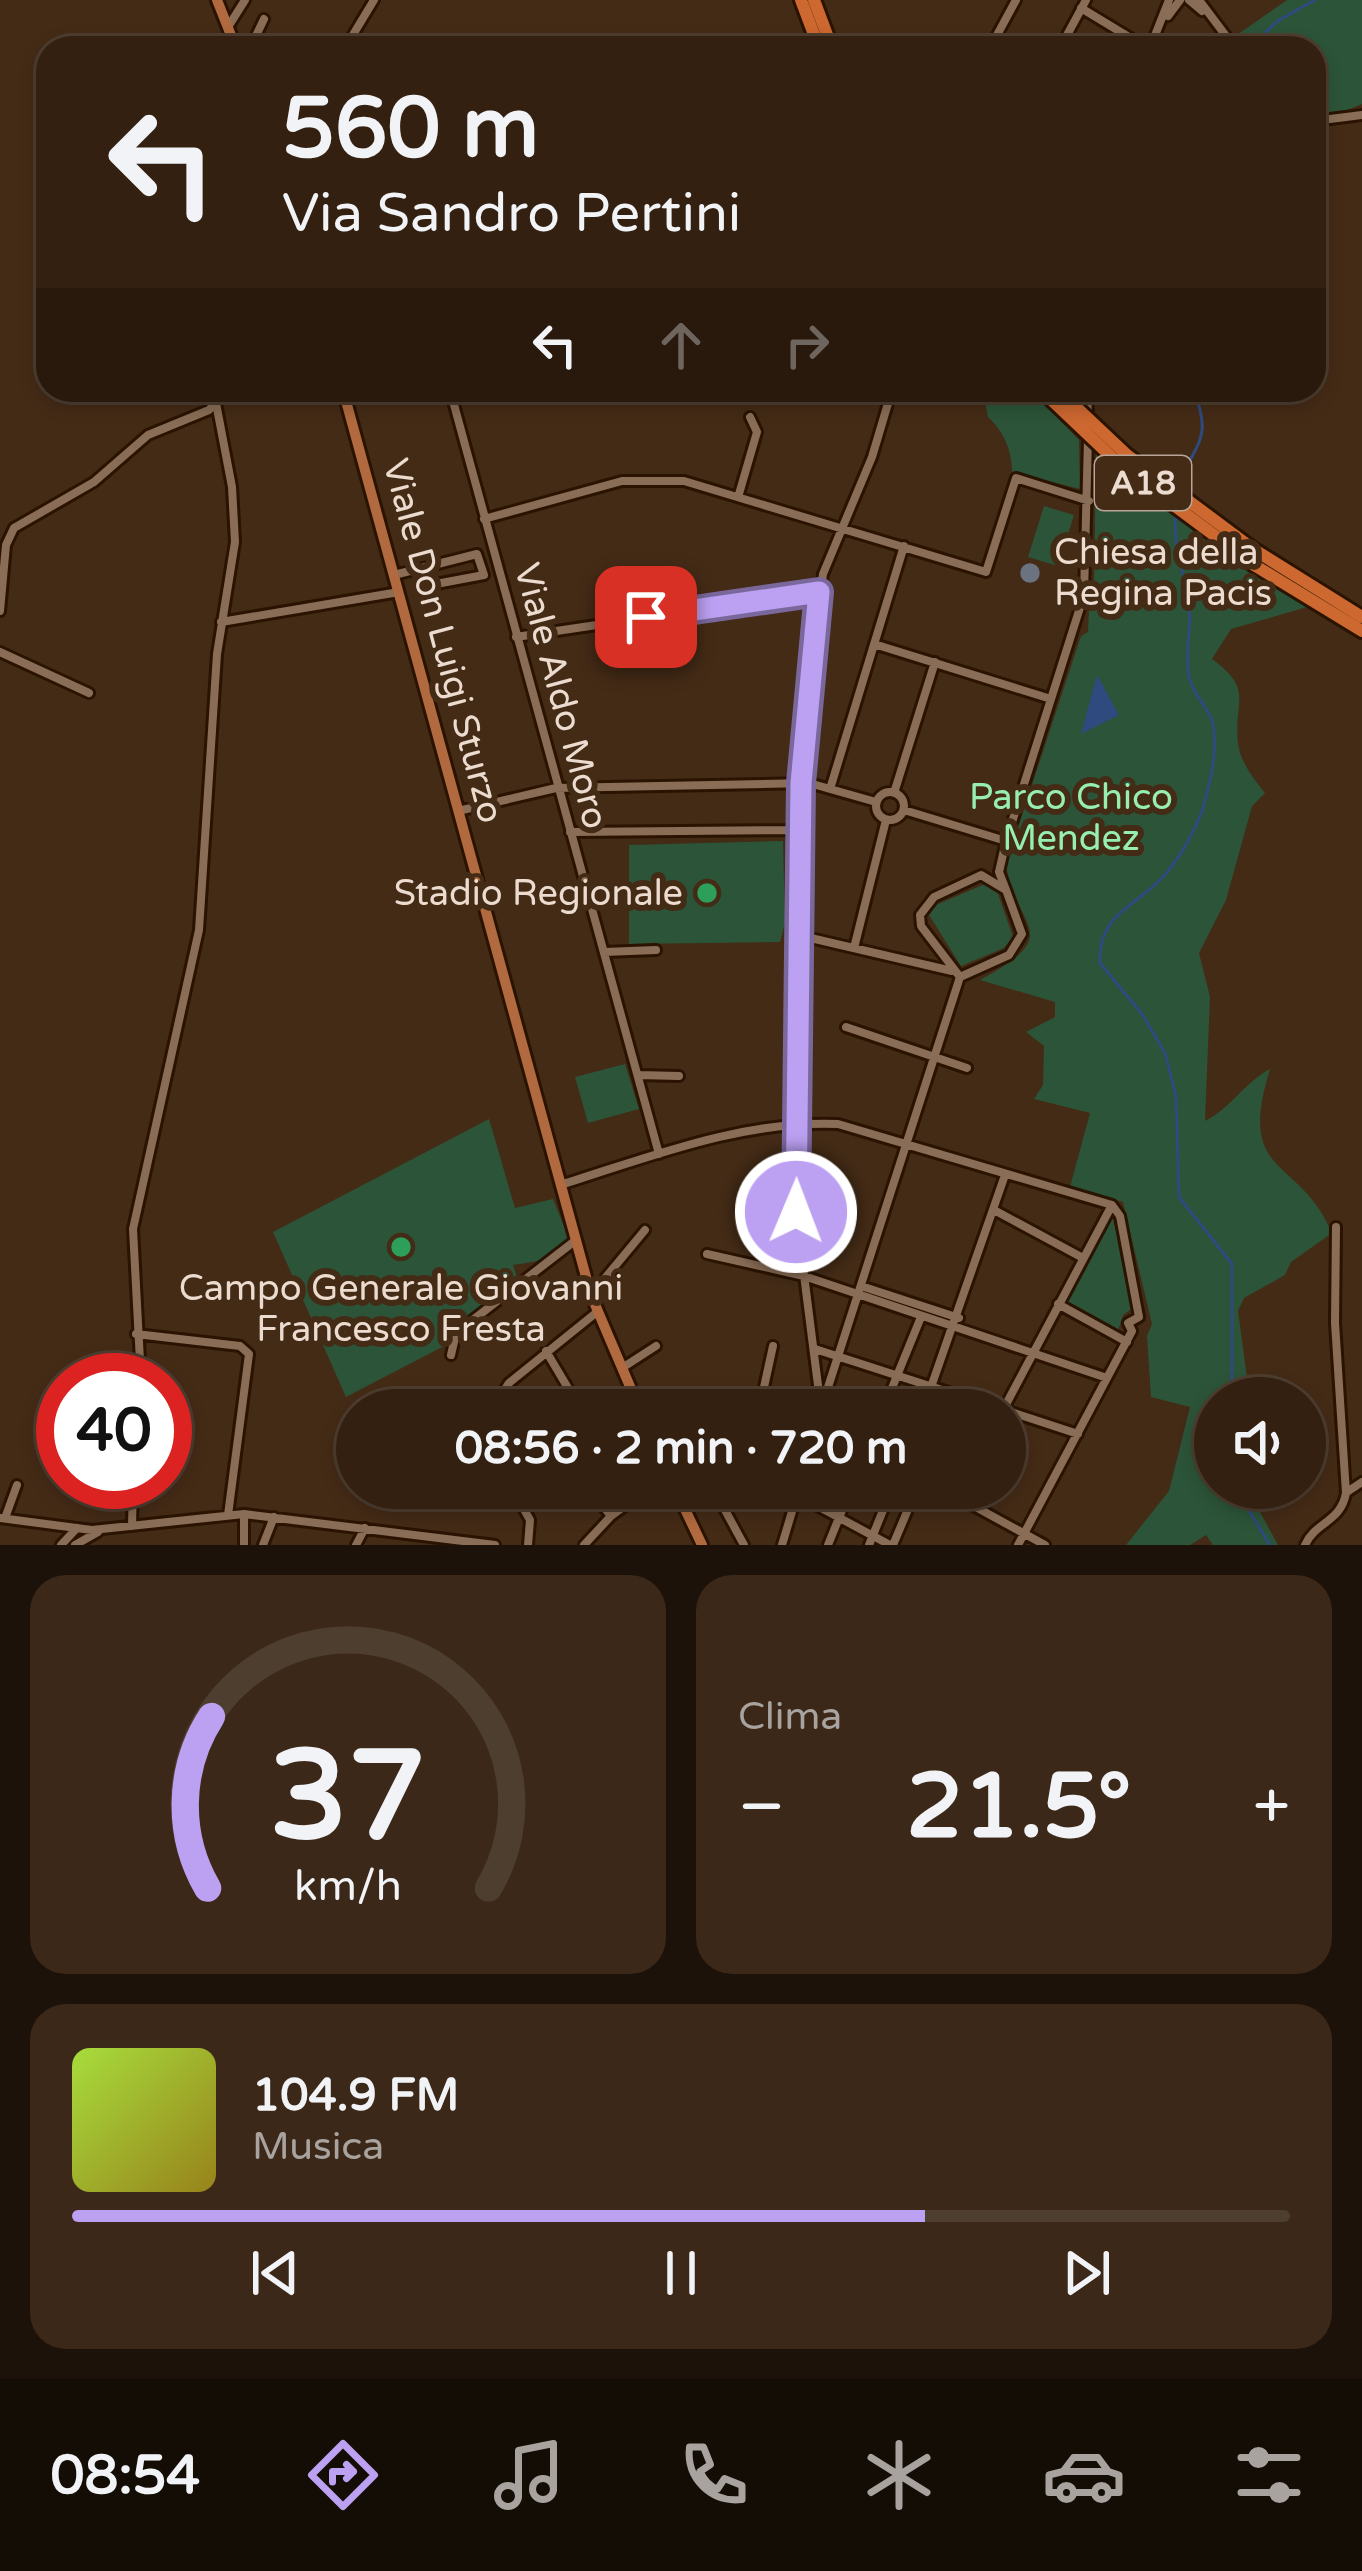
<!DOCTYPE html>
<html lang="it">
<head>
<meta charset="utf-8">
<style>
  :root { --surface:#332010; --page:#3b2819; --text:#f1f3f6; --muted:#a9a39f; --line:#4e3e30; --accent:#bca0f2 }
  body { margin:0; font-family:"Varela Round",sans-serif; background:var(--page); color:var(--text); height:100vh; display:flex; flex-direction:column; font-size:45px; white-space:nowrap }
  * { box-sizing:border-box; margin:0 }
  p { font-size:39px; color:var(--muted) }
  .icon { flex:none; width:66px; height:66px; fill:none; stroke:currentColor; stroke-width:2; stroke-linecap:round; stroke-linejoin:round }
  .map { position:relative; height:1545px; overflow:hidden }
  .sheet { display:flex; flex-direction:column; gap:30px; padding:30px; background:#1c1209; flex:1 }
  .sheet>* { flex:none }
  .banner { position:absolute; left:36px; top:36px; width:1290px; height:366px; border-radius:36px; box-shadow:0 6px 18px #0003,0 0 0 3px var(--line); background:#332010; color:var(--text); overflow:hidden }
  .controls { position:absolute; left:1194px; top:1377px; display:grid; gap:24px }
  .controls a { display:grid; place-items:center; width:132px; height:132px; border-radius:50%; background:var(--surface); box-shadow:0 6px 18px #0003,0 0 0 3px var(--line); font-size:60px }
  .speed { position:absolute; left:36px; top:1353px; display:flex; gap:24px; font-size:60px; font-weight:700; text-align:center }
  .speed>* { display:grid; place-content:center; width:156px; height:156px; border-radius:50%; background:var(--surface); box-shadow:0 6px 18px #0003,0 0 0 3px var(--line); line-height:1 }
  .speed .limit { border:18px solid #d22; background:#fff; color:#111 }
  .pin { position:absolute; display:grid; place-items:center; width:102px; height:102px; color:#fff; margin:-51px; border-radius:24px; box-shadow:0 6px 18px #0006 }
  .me { position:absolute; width:132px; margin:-66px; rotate:1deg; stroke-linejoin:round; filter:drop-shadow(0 0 9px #0008) }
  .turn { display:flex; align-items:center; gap:42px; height:252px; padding:0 48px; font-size:54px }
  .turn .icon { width:156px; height:156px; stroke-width:2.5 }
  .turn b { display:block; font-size:84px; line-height:102px }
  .lanes { display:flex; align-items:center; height:114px; padding:0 48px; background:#0003; justify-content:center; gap:60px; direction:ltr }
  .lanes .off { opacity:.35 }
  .big { font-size:90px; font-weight:700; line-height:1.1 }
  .sheet .widget { flex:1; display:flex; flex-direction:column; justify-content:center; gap:18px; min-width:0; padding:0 42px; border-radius:36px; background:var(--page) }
  .sheet .dial { align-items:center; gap:0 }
  .dial svg { height:312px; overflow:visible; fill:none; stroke:var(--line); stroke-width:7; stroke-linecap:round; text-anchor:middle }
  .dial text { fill:var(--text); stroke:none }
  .song { display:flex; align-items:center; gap:36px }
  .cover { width:144px; height:144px; border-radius:18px; background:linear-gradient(135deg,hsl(80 70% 55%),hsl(50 70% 35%)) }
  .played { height:12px; border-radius:6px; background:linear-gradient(90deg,var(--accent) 70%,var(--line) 70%) }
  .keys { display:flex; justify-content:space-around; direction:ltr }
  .heat { display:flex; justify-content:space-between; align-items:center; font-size:66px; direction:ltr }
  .sheet .tiles { flex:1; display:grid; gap:30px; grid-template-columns:1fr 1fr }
  .widget:last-child { grid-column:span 2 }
  .trip { position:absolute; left:336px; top:1389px; width:690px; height:120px; border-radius:60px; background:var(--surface); box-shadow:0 6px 18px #0003,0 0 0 3px var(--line); font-weight:700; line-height:120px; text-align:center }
  .menu { display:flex; height:192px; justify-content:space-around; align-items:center; background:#140d06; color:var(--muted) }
  .menu .icon { width:84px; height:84px }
  .menu .current { color:var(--accent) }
  .menu b { font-size:54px; color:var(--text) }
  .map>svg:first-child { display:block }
  .green { fill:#2c5438 }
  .water { fill:#2e4a7e }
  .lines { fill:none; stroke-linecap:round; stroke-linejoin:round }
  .stream { stroke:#2e4a7e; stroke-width:3 }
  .minor-casing { stroke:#2a1300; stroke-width:14 }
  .major-casing { stroke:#2a1300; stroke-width:16 }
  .highway-casing { stroke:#2a1300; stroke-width:18 }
  .minor { stroke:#896d56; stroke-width:8 }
  .major { stroke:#b16a3f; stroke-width:10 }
  .highway { stroke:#cc6830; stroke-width:12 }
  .highway-bridge-casing { stroke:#2a1300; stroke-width:18; stroke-linecap:butt }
  .highway-bridge { stroke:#cc6830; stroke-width:12 }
  .route-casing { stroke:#7a689d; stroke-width:30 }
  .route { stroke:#bca0f2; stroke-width:21 }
  .worship-dot { fill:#6b7280; stroke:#442b16; stroke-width:4.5 }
  .leisure-dot { fill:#2e9e5b; stroke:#442b16; stroke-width:4.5 }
  .labels { text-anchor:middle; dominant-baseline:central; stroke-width:12; stroke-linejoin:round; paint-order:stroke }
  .shield { fill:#442b16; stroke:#baa698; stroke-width:3 }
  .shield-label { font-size:33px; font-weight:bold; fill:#ecdbcf }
  .poi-label { font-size:36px; fill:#ecdbcf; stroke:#442b16; text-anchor:start }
  .street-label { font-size:36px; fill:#ecdbcf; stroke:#442b16 }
  .park-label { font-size:36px; fill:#96efaf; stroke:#442b16 }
</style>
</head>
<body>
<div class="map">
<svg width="1362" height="1545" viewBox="0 0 1362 1545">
  <rect width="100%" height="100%" fill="#442b16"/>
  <!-- green -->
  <path class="green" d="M1287,0H1362V104L1337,114H1314V48H1242L1234,37Z
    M983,390H1031L1079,440L1080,489L1012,472C1012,448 1002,430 988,417Z
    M1096,454L1236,562L1307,607L1231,629L1212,659C1255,690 1233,702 1238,743C1240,762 1254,779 1265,793L1252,806L1226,900L1199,953L1210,997L1205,1121C1231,1108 1245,1082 1270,1069C1236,1180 1298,1154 1332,1233L1291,1262L1285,1275L1244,1298L1238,1311L1248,1385L1244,1398H1215V1488H1247L1278,1545H1213L1206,1535L1190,1545H1126L1169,1491L1190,1407L1151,1397L1147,1336L1152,1324L1123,1202L1070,1187L1090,1113L1034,1099L1043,1085L1044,1046L1026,1032L1055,1017V1002L980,980C1068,932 1015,930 1006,864L1081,636L1088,632L1089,609L1100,603L1094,588Z
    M1044,506L1074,515L1058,566L1028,557Z
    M783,841L785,923L780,942L629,944V845Z
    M985,884L996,888L1013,937L1004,948L961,966L929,915L936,905Z
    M625,1064L639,1109L588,1123L575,1077Z
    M489,1119L515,1208L553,1199L568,1236C556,1261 538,1261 513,1265L519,1283L465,1323L451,1325L454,1332L446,1345L346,1397L273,1232Z
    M1112,1214L1133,1308L1123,1315L1118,1331L1065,1303Z"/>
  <!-- water -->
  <path class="water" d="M1097,675L1119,715L1081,734Z"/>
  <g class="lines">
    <!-- stream -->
    <path class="stream" d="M1248,48L1279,20L1315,0
      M1178,488C1193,442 1214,444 1194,390
      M1176,515C1172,547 1186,574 1189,605C1192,629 1184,655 1189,678C1193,694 1205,703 1211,718C1220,742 1210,784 1203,808C1195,832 1178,861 1161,879C1134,907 1097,916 1100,963L1142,1014L1165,1053L1176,1096L1179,1197L1232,1264V1398
      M1235,1488L1270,1545"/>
    <!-- minor casing -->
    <g class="minor-casing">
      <path id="minor" d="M1189,0L1202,11
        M1199,0L1235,48
        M1081,8L1147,48
        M1168,16L1180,0
        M228,27L245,0
        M1087,45L1093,48
        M244,48L253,42L264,19
        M345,48L374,0
        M990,48L1016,0
        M1060,48L1086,0
        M1150,48L1169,0
        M1314,121L1362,115
        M450,390L659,1154
        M1087,390L1088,417
        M739,494L757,432L750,417
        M484,519L622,481H684L986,572L1016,478L1089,501
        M394,575L477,554L484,575L420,587
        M0,611L6,545L14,528L94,482L148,435L209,410L226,390
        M221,622L399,592
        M516,637L819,592
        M874,644L1051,699
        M0,652L89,693
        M830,789L904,546
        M876 806a14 14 0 1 1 28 0a14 14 0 1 1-28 0Z
        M894,793L935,662
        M904,810L1006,841
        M458,811L556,788L809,783L876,802
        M570,832L802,830
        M981,875L1006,890L1022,934L1009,955L960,977L921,926L920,915L934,897Z
        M1006,890L999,872L1006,841L1084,595L1088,438
        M802,936L952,971
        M854,948L886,820
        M604,952L656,950
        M846,1027L967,1068
        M638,1075L679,1076
        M560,1185C650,1157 742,1120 838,1124L1112,1205L1120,1216L1139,1317L1128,1323L1132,1331L1018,1545
        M994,1210L1083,1258
        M707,1254L804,1276L1107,1378
        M861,1286L959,1318
        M591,1295L645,1230
        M1058,1304L1127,1342
        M136,1334L240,1346L249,1354L228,1515
        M815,1349L1004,1410
        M546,1351L581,1410
        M451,1355L456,1333L576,1240
        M622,1368L656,1346
        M82,1369L109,1380
        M141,1380L133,1229L199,930L217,654L235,542L232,487L216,403
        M506,1388L524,1410
        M636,1400L719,1410
        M821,1409L796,1212L807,687L823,574L872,457L892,390
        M821,1409L960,977
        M492,1410L509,1383L597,1312
        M759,1410L773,1346
        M883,1410L921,1317
        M923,1410L1005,1175
        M950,1410L956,1395
        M1003,1410L1112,1205
        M1005,1410L1078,1434
        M512,1488L530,1520L528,1545
        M588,1488L611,1516
        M713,1488L744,1545
        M737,1488L797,1495L890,1545
        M941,1488L1045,1545
        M1347,1492L1362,1482
        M0,1518L92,1530L244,1514L495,1545
        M5,1518L17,1485
        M132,1526L133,1482
        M61,1545L77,1528
        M75,1545L98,1532
        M244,1545V1514
        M263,1545L274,1517
        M356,1545L365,1528
        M584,1545L611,1516L649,1488
        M782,1545L799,1488
        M828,1545L851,1488
        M869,1545L892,1488
        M893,1545L917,1488
        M1305,1545C1315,1522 1341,1522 1346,1493L1335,1323L1336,1227"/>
    </g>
    <!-- major casing -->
    <g class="major-casing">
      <path id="major" d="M217,0L236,48
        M343,390L591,1295L640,1410
        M675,1488L702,1545"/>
    </g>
    <!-- highway casing -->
    <g class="highway-casing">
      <path id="highway" d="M801,0L819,48
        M814,0L832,48
        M1253,549L1362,617
        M1254,565L1362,631"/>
    </g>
    <!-- minor -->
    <use href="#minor" class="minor"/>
    <!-- major -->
    <use href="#major" class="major"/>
    <!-- highway -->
    <use href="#highway" class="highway"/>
    <!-- highway-bridge casing -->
    <g class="highway-bridge-casing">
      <path id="highway-bridge" d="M1041,390L1120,465L1254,565
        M1058,390L1127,455L1253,549"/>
    </g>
    <!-- highway-bridge -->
    <use href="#highway-bridge" class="highway-bridge"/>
  </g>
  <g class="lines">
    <!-- route casing -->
    <g class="route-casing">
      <path id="route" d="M646,617L819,592L801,783L796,1212"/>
    </g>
    <!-- route -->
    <use href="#route" class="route"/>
  </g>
  <!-- markers -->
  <circle class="worship-dot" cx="1030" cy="573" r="12"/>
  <g class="leisure-dot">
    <circle cx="707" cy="893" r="12"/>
    <circle cx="401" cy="1247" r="12"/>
  </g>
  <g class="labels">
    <!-- shield labels -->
    <rect class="shield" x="1095" y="456" width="96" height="54" rx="9"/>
    <g class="shield-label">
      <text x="1143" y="483">A18</text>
    </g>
    <!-- poi labels -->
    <g class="poi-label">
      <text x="1054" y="552">Chiesa della<tspan x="1054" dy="41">Regina Pacis</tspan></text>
      <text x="683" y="893" text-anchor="end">Stadio Regionale</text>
      <text x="401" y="1288" text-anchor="middle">Campo Generale Giovanni<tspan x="401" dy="41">Francesco Fresta</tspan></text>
    </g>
    <!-- street labels -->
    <g class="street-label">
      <text transform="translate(443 641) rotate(75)">Viale Don Luigi Sturzo</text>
      <text transform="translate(561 696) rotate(75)">Viale Aldo Moro</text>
    </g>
    <!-- park labels -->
    <g class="park-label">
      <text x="1071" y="797">Parco Chico<tspan x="1071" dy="41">Mendez</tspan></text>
    </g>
  </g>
</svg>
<div class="controls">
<a><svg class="icon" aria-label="sound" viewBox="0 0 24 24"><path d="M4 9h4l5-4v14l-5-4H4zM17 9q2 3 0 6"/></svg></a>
</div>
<div class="speed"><div class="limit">40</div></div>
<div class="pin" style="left:646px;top:617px;background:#d93025"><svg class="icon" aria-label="arrive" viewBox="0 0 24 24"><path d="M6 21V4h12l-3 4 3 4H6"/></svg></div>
<svg class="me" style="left:796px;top:1212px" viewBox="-20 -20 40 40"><circle r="17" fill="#bca0f2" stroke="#fff" stroke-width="3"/><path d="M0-11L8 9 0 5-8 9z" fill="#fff"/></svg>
<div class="trip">08:56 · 2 min · 720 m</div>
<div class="banner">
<div class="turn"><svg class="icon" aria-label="left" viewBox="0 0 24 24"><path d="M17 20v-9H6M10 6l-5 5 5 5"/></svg><div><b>560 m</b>Via Sandro Pertini</div></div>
<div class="lanes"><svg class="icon" aria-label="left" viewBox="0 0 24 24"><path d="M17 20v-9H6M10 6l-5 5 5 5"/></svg><svg class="icon off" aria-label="ahead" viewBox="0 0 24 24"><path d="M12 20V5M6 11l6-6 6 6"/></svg><svg class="icon off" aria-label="right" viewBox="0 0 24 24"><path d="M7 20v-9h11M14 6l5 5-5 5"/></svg></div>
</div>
</div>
<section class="sheet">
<div class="tiles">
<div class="widget dial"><svg viewBox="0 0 100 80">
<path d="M14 69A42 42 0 1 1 86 69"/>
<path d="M14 69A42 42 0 0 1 15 25" stroke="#bca0f2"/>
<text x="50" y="56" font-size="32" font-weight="700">37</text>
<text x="50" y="72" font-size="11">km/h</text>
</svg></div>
<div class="widget"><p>Clima</p>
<div class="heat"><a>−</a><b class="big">21.5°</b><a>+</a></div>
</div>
<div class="widget">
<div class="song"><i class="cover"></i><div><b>104.9 FM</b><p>Musica</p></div></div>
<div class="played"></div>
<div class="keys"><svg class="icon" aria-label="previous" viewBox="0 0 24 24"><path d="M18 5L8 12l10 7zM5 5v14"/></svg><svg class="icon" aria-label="pause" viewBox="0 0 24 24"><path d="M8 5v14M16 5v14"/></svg><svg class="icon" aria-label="next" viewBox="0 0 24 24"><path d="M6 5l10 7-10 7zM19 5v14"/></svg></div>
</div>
</div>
</section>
<nav class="menu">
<b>08:54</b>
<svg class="icon current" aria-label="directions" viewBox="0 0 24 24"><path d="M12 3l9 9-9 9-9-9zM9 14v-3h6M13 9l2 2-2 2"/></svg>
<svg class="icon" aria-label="music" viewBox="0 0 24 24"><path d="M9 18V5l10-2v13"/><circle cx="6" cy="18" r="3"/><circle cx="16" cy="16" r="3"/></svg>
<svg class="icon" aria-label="phone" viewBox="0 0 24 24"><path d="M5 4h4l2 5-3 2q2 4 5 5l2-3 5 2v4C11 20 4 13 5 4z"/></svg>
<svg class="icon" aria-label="climate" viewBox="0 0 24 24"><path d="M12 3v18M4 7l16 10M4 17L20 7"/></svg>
<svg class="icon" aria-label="car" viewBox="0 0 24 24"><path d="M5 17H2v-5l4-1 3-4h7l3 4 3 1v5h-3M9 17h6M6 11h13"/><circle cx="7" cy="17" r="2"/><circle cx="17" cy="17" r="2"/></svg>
<svg class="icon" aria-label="filters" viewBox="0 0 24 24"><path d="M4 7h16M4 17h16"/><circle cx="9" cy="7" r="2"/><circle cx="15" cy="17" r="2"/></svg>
</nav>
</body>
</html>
